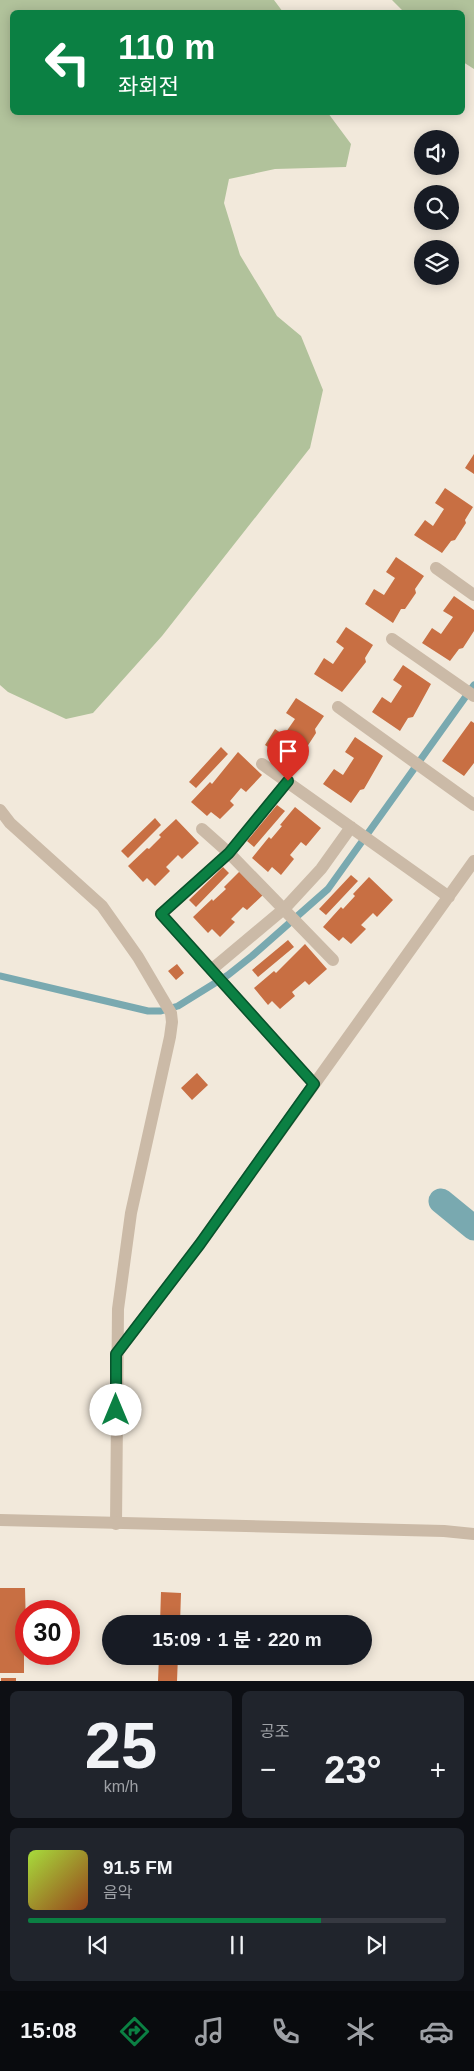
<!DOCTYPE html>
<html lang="ko">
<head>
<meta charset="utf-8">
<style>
  :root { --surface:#171b24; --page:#20242c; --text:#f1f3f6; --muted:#9ea1a6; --line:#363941; --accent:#0b8043 }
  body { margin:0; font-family:Arial,"Noto Sans KR",sans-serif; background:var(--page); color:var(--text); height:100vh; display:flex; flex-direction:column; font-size:19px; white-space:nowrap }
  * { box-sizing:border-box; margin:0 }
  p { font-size:16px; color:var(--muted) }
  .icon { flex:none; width:28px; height:28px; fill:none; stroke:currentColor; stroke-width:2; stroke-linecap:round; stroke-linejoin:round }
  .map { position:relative; height:1681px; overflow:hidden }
  .sheet { display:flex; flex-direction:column; gap:10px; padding:10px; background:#0d0f14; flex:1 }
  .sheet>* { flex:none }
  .guide { position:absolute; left:10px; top:10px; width:455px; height:105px; border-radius:8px; box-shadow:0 2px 12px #0003; background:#0b8043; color:#fff; overflow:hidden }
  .controls { position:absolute; left:414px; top:130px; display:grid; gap:10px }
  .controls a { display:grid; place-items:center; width:45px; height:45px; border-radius:50%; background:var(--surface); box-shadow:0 2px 12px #0003; font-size:25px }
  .speed { position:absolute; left:15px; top:1600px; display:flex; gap:10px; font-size:25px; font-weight:700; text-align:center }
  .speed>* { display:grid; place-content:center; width:65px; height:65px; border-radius:50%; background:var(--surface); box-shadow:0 2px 12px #0003; line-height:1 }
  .speed .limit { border:8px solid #d22; background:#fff; color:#111 }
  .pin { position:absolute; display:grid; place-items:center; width:42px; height:42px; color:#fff; margin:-51px -21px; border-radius:50% 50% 50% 0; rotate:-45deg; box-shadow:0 0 5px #0007 }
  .pin .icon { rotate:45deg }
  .me { position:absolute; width:55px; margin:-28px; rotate:0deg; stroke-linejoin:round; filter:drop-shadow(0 0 4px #0008) }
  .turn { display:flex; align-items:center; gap:18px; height:105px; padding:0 25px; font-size:22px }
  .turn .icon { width:65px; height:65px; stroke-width:2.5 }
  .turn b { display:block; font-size:35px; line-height:42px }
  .big { font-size:38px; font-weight:700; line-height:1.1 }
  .sheet .widget { flex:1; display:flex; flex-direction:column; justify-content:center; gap:8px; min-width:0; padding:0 18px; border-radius:8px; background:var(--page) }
  .sheet .dial { align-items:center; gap:0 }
  .dial b { font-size:65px; line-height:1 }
  .song { display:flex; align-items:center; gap:15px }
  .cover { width:60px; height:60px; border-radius:8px; background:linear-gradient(135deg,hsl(80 70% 55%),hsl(20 70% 35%)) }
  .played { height:5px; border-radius:2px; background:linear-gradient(90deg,var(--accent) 70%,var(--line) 70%) }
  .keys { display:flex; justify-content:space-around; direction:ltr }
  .heat { display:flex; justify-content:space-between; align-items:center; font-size:28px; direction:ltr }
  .sheet .tiles { flex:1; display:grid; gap:10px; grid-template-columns:1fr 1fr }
  .widget:last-child { grid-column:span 2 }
  .trip { position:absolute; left:102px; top:1615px; width:270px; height:50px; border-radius:25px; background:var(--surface); box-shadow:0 2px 12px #0003; font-weight:700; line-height:50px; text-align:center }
  .dock { display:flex; height:80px; justify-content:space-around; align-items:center; background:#090b0e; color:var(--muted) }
  .dock .icon { width:35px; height:35px }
  .dock .on { color:var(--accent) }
  .dock b { font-size:22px; color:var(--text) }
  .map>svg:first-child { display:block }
  .green { fill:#b1c29b }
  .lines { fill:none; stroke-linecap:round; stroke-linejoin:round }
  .stream { stroke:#79a9b0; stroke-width:7 }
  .canal { stroke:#79a9b0; stroke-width:25 }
  .building { fill:#c86f43 }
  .minor { stroke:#cbbaa7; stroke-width:12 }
  .tertiary { stroke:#cbbaa7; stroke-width:12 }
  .route-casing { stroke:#07532c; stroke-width:12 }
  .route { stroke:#0b8043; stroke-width:9 }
</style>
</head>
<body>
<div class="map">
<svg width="474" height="1681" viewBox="0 0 474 1681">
  <rect width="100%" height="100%" fill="#f2e9db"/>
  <!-- green -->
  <path class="green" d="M0,0H274L283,12H12V112L328,113L351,144L346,167L275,169L229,179L224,203L240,255L277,316L301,336L323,390L310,448L162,636L93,713L66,719L8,692L0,685Z
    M392,0H474V69L463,62L462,12H404Z"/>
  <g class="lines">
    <!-- stream -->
    <path class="stream" d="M0,976L148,1011H161L178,1006L228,975L252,956L328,889L474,685"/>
    <!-- canal -->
    <path class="canal" d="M441,1201L474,1228"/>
  </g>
  <!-- building -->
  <path class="building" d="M474,454V474L465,468Z
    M445,488L473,507L465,520L466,523L455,540L451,541L442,553L414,535L425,520L433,526L444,509L435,503Z
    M396,557L424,576L415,589L416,593L405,609H401L393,623L365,604L374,589L384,595L395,578L386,572Z
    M454,596L474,610V631L463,648L459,649L450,661L422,643L432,628L441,634L453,617L443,611Z
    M346,627L373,645L365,658L366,662L342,692L314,674L324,658L333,664L344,648L336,642Z
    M403,665L431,684L413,717L408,718L400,731L372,712L382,697L391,703L402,686L393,680Z
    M296,698L324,716L315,729L316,733L305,750H301L293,763L265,745L275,729L284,735L295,719L286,713Z
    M471,721L474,723V763L464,776L442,761Z
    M355,737L383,756L364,789L360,790L351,803L323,784L334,769L343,775L354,758L345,752Z
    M221,747L228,754L196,788L189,782Z
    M238,752L262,775L246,792L241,788L230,801L234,805L220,819L211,812L207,816L191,802L210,782L212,784Z
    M277,805L285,811L254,847L247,841Z
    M295,807L321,828L306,846L301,842L290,855L294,859L281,875L272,867L268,872L252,858L269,837L271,839L282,826L280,825Z
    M155,818L161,825L128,858L121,851Z
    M176,819L199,843L182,859L178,855L166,867L170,871L155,886L147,878L143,882L128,866L147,848L149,849L161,837L159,835Z
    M223,867L229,873L196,907L189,900Z
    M241,870L264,894L247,910L243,907L231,919L235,922L220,937L212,929L208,933L193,917L212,899L213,901L226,889L224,887Z
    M351,875L358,881L326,915L319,909Z
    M369,877L393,900L377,917L373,913L361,925L366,929L351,944L343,937L339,941L323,927L341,907L343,909L355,896L353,894Z
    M288,940L294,947L258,977L252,970Z
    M305,944L327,969L309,985L305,981L292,992L295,996L280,1009L272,1001L268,1005L254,988L274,971L276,973Z
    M177,964L184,973L176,980L168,971Z
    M197,1073L208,1085L192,1100L181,1088Z
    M0,1588H25L26,1630H24V1673H0Z
    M161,1592L181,1593L180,1624H160Z
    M159,1656H178L177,1681H158Z
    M1,1678H16V1681H1Z"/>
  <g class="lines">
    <!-- minor -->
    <path class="minor" d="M436,568L474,595
      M392,639L474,696
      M338,707L474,805
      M262,764L449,897
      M288,781L229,853L161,914L314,1084
      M0,810L10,823L102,906L138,957L171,1013L172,1022L170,1037L131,1213L118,1309L116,1524
      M202,829L229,853L333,960
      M211,970L285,908L321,869L351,827
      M116,1354L200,1244L474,861"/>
    <!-- tertiary -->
    <path class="tertiary" d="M0,1520L444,1531L474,1534"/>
  </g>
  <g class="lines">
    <!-- route casing -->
    <g class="route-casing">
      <path id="route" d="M116,1410V1354L200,1244L314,1084L161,914L229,853L288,781"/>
    </g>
    <!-- route -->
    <use href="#route" class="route"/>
  </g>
</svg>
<div class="controls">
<a><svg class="icon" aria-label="sound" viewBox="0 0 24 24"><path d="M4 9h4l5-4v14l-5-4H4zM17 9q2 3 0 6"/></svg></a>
<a><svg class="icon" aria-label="search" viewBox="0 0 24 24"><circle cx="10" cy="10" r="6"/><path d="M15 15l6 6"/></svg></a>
<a><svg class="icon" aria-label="layers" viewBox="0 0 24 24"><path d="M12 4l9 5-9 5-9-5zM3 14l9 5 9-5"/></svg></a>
</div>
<div class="speed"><div class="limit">30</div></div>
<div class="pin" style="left:288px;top:781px;background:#d93025"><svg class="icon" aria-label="arrive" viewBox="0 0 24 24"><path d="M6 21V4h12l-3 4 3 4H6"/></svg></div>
<svg class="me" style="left:116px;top:1410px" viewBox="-20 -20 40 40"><circle r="19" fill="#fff"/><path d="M0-13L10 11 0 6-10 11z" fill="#0b8043"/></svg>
<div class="trip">15:09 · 1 분 · 220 m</div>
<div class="guide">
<div class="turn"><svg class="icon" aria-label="left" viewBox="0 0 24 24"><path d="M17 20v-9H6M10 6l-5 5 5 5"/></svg><div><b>110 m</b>좌회전</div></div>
</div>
</div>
<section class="sheet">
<div class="tiles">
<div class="widget dial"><b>25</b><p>km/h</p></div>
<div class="widget"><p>공조</p>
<div class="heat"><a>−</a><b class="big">23°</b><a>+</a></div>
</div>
<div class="widget">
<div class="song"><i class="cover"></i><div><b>91.5 FM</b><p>음악</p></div></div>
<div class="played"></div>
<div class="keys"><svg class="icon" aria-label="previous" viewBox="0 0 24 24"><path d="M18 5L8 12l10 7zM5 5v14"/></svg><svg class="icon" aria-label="pause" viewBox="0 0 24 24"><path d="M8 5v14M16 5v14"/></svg><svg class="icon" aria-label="next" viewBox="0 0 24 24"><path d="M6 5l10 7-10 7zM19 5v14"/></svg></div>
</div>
</div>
</section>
<nav class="dock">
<b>15:08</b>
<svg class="icon on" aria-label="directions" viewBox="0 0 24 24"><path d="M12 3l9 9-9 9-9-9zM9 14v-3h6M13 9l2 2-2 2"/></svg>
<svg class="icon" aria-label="music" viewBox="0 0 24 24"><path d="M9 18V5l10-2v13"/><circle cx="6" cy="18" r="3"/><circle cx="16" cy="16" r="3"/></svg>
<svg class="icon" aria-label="phone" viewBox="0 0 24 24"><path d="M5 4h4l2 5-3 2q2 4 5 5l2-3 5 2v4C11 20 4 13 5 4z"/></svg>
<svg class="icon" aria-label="climate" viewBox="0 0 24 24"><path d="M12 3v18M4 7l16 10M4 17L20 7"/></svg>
<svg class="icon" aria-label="car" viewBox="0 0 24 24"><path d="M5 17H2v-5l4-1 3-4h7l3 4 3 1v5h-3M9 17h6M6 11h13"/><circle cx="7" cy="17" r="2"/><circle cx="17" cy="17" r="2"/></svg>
</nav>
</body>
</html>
